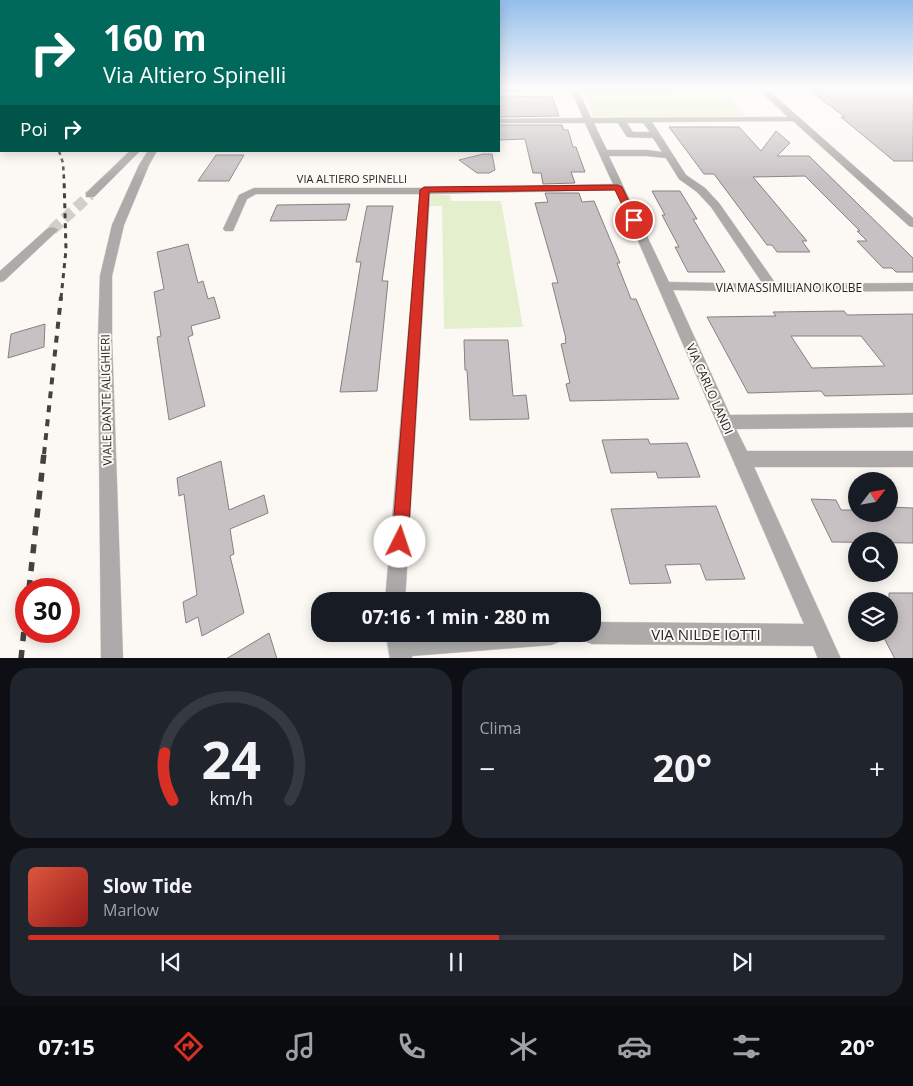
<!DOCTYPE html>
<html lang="it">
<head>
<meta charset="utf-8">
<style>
  :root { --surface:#171b24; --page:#20242c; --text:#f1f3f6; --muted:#9ea1a6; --line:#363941; --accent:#d93025 }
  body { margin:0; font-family:"Open Sans",sans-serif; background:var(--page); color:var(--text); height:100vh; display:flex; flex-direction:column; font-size:19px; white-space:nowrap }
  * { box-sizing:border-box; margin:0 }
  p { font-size:16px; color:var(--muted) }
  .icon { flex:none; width:28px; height:28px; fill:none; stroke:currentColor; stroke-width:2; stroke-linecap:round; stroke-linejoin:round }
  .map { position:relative; height:658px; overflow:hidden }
  .panel { display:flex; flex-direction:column; gap:10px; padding:10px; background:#0d0f14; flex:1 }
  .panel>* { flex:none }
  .guide { position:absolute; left:0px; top:0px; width:500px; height:152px; box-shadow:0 2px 12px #0003; background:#00695c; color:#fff; overflow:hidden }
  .needle { width:32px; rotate:59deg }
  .tools { position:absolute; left:848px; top:472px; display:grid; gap:10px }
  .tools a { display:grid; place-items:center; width:50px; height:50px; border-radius:50%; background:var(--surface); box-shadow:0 2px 12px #0003; font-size:25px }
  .speed { position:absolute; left:15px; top:578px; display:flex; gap:10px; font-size:25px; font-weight:700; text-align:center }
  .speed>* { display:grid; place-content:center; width:65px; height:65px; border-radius:50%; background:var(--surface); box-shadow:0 2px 12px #0003; line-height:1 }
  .speed .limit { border:8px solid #d22; background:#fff; color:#111 }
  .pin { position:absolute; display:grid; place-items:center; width:42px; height:42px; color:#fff; margin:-21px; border:2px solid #fff; border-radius:50%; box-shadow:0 1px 5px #0007 }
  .me { position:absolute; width:55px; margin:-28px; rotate:4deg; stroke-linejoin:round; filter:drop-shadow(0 0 4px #0008) }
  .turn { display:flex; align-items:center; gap:18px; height:105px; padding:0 20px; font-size:22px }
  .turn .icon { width:65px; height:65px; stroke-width:2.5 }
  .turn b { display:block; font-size:35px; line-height:42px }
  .then { display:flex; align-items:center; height:48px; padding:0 20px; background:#0003; gap:10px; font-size:19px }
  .big { font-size:38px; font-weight:700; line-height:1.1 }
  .panel .card { flex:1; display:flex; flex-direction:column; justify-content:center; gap:8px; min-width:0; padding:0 18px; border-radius:20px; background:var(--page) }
  .panel .dial { align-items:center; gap:0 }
  .dial svg { height:130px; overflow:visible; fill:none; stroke:var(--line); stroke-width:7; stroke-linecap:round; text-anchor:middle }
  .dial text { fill:var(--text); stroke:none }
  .song { display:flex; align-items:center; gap:15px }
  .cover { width:60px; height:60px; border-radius:8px; background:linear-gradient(135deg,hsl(10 70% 55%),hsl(0 70% 35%)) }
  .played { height:5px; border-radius:2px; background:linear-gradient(90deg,var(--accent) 55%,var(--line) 55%) }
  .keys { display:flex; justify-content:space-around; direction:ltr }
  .heat { display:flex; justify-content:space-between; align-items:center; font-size:28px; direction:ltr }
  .panel .tiles { flex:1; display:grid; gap:10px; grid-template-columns:1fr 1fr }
  .card:last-child { grid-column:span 2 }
  .trip { position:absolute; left:311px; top:592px; width:290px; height:50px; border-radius:20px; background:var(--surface); box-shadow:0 2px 12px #0003; font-weight:700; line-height:50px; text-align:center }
  .menu { display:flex; height:80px; justify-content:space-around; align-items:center; background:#090b0e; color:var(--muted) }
  .menu .icon { width:35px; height:35px }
  .menu .on { color:var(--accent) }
  .menu b { font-size:22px; color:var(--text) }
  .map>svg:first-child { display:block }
  .green { fill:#e4efcd }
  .building { fill:#c7c1c3; stroke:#868182; fill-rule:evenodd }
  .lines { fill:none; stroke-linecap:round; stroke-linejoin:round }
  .tertiary-tunnel { stroke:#d1cfca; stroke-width:11; stroke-dasharray:11 5.5; stroke-linecap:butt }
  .minor-casing { stroke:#d5d3ce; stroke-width:1 }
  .tertiary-casing { stroke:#d5d3ce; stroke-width:1 }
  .minor { fill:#adabaa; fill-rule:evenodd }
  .tertiary { fill:#adabaa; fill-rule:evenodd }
  .rail-far3 { stroke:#43423f; stroke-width:2.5; stroke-dasharray:4 4; stroke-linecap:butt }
  .rail-far2 { stroke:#43423f; stroke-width:3; stroke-dasharray:5 5; stroke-linecap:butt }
  .rail-far1 { stroke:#43423f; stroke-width:4; stroke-dasharray:7 7; stroke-linecap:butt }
  .rail { stroke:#43423f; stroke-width:5.5; stroke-dasharray:9 9; stroke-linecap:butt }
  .route { fill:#d93025; stroke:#8d1f18 }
  .labels { text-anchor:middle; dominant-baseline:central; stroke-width:4; stroke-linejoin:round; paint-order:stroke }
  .far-street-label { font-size:11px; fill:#262523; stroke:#fcf9f4 }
  .street-label { font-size:12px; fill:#262523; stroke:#fcf9f4 }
  .near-street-label { font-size:15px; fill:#262523; stroke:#fcf9f4 }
</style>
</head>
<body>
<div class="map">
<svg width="913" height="659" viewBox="0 0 913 659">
  <rect width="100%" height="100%" fill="#fcf9f4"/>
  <!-- green -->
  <path class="green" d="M584,93H725L746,116L593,117Z
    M431,195H450L451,201H501L523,327L444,329L442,206H430Z"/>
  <!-- building -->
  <path class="building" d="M808,89H913V161H894L841,117H845Z
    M499,96L552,97L559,116L499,117Z
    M499,125H562L564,130H568L573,147H576L585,172H571L575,183L543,184L541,173H533L525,139L499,140Z
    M669,127H739L761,151L776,131L790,143L777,156H809L913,258V272H896L892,268H883L857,241H867L857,231H860L805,176L753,177L807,241H802L810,252H777L772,245H767L714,174H704Z
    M483,154H492L495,170L489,173H477L459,160Z
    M216,155H244L229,181H198Z
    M652,191H680L697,219H693L725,272H688L675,247H679L662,215H665Z
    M545,193H579L582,202L594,201L620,263H617L631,299H636L679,399L570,401L566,384L570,383L561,344L566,343L565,339H566L552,283H558L535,203L548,202Z
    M350,204L346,220L270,221L277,205Z
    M367,206H393L382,281H388L377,391L340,392L361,262H356Z
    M188,244L198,283L203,281L208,299L214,297L220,318L191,326L193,335L188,337L205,406L169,420L157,337L161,336L154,292L164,289L157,252Z
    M844,311L847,315L913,314V394L825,396L821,391L748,393L707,317L776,316L773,312ZM791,336H861L885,366L812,368Z
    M45,324L44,347L8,358L11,334Z
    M464,340H508L513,396L526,395L529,419L470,420L467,370H465Z
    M648,439L650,444L687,443L700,477L658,478L656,472L611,473L602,440Z
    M221,461L229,510L264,495L268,513L230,529L234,554L230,556L244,613L202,636L198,617L186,623L183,602L197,595L184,494L179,496L177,478Z
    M811,499L836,500L841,510H856V514H889V507L913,508V543L832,542Z
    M716,506L745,579L706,580L700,564L665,565L671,583L630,584L611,509Z
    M889,593H913V659H895L882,634H889Z
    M269,633L277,659H226Z"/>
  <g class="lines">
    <!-- tertiary-tunnel -->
    <path class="tertiary-tunnel" d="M52,230L90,195"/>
    <!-- minor casing -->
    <g class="minor-casing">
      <path id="minor" d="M499,89H767L913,218V227L909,226L793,121L652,122L686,175L705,188L719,203L776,284L913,283V291L772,292L673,290L730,415L913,413V427L736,429L747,451H913V467H754L841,659H818L813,646L592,644L584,641L581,634H592V622L804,624L616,190L430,194L405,601H385L420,194H256L247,199L233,231H225L223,229L239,195L254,188H455L613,184L585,123H499V119L583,118L572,92H499ZM760,91L788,117L591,118L579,92ZM594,123H618L627,137L653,138L662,152L647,150H607ZM627,123H643L650,132H633ZM609,156H647L666,158L679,179L697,192L711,207L763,284L669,282Z
        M386,634H562L559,642L551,645L412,656V659H390Z"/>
    </g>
    <!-- tertiary casing -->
    <g class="tertiary-casing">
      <path id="tertiary" d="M130,151H140L94,197H86V193Z
        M148,151H157L149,165L124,225L112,276V339L123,659H101L98,339L100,276L112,225L139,165Z
        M52,227L56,228L58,230L56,232L4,281L0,282V271L48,228Z"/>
    </g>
    <!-- minor -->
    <use href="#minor" class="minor"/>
    <!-- tertiary -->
    <use href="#tertiary" class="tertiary"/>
    <!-- rail-far3 -->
    <path class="rail-far3" d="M59,151L63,163L64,180"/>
    <!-- rail-far2 -->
    <path class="rail-far2" d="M61,298L66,250L64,178"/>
    <!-- rail-far1 -->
    <path class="rail-far1" d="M44,454L61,297"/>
    <!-- rail -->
    <path class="rail" d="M29,589L44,453
      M21,659L26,611"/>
  </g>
  <!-- sky -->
  <linearGradient id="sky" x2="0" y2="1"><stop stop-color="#95beec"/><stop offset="0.49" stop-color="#fefcfa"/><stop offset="1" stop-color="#fefcfa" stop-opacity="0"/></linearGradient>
  <rect width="913" height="181" fill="url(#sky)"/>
  <!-- route -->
  <path class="route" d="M618,185L622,187L638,220L637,222H630L629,220L615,190L429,192L408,542L405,548L400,550L394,548L392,542L420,190L424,187Z"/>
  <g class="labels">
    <!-- far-street labels -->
    <g class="far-street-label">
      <text x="352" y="178">VIA ALTIERO SPINELLI</text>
    </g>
    <!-- street labels -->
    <g class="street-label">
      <text x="789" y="287">VIA MASSIMILIANO KOLBE</text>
      <text transform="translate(710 389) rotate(66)">VIA CARLO LANDI</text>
      <text transform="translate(106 400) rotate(-91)">VIALE DANTE ALIGHIERI</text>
    </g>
    <!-- near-street labels -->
    <g class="near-street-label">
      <text x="706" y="634">VIA NILDE IOTTI</text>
    </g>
  </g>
</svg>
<div class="tools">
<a><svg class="needle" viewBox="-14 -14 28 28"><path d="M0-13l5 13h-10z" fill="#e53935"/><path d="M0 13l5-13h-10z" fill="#9ea1a6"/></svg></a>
<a><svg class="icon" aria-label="search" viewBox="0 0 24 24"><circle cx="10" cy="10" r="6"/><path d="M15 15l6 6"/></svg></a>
<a><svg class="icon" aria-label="layers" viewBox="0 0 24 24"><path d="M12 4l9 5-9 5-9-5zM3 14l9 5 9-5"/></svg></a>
</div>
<div class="speed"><div class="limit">30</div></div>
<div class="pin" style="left:634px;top:220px;background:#d93025"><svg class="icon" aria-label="arrive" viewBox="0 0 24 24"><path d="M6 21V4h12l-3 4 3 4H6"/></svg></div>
<svg class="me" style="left:400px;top:542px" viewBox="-20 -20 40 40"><circle r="19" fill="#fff"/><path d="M0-13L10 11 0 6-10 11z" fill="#d93025"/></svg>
<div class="trip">07:16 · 1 min · 280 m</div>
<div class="guide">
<div class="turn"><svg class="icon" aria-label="right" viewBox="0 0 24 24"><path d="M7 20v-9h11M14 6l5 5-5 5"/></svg><div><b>160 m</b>Via Altiero Spinelli</div></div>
<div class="then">Poi<svg class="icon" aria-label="right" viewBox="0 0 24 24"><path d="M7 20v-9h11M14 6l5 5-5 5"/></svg></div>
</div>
</div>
<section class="panel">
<div class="tiles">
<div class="card dial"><svg viewBox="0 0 100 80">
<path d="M14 69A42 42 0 1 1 86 69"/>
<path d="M14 69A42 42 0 0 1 9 40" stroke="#d93025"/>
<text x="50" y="56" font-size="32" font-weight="700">24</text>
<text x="50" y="72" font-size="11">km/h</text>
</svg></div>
<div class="card"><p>Clima</p>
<div class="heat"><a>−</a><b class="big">20°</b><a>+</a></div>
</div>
<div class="card">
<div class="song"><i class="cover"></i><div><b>Slow Tide</b><p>Marlow</p></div></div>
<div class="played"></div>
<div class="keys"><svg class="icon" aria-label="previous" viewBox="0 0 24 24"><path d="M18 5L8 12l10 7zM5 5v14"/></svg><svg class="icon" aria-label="pause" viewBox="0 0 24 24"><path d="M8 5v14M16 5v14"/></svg><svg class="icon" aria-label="next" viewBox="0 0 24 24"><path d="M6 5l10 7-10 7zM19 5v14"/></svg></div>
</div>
</div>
</section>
<nav class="menu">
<b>07:15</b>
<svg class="icon on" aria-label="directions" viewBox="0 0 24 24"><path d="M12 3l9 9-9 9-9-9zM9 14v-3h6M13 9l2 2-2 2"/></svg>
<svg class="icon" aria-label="music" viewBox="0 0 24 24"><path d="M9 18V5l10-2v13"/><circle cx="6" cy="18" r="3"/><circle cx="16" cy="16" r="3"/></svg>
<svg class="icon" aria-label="phone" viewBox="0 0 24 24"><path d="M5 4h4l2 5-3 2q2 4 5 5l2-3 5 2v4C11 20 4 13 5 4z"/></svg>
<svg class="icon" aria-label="climate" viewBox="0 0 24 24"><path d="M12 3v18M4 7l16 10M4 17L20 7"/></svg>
<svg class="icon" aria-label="car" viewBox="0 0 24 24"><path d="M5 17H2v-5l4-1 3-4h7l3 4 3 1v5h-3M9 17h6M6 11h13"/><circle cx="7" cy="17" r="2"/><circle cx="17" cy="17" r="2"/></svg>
<svg class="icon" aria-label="filters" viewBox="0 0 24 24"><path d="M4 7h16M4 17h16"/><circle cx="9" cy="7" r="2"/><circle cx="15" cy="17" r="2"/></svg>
<b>20°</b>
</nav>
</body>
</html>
